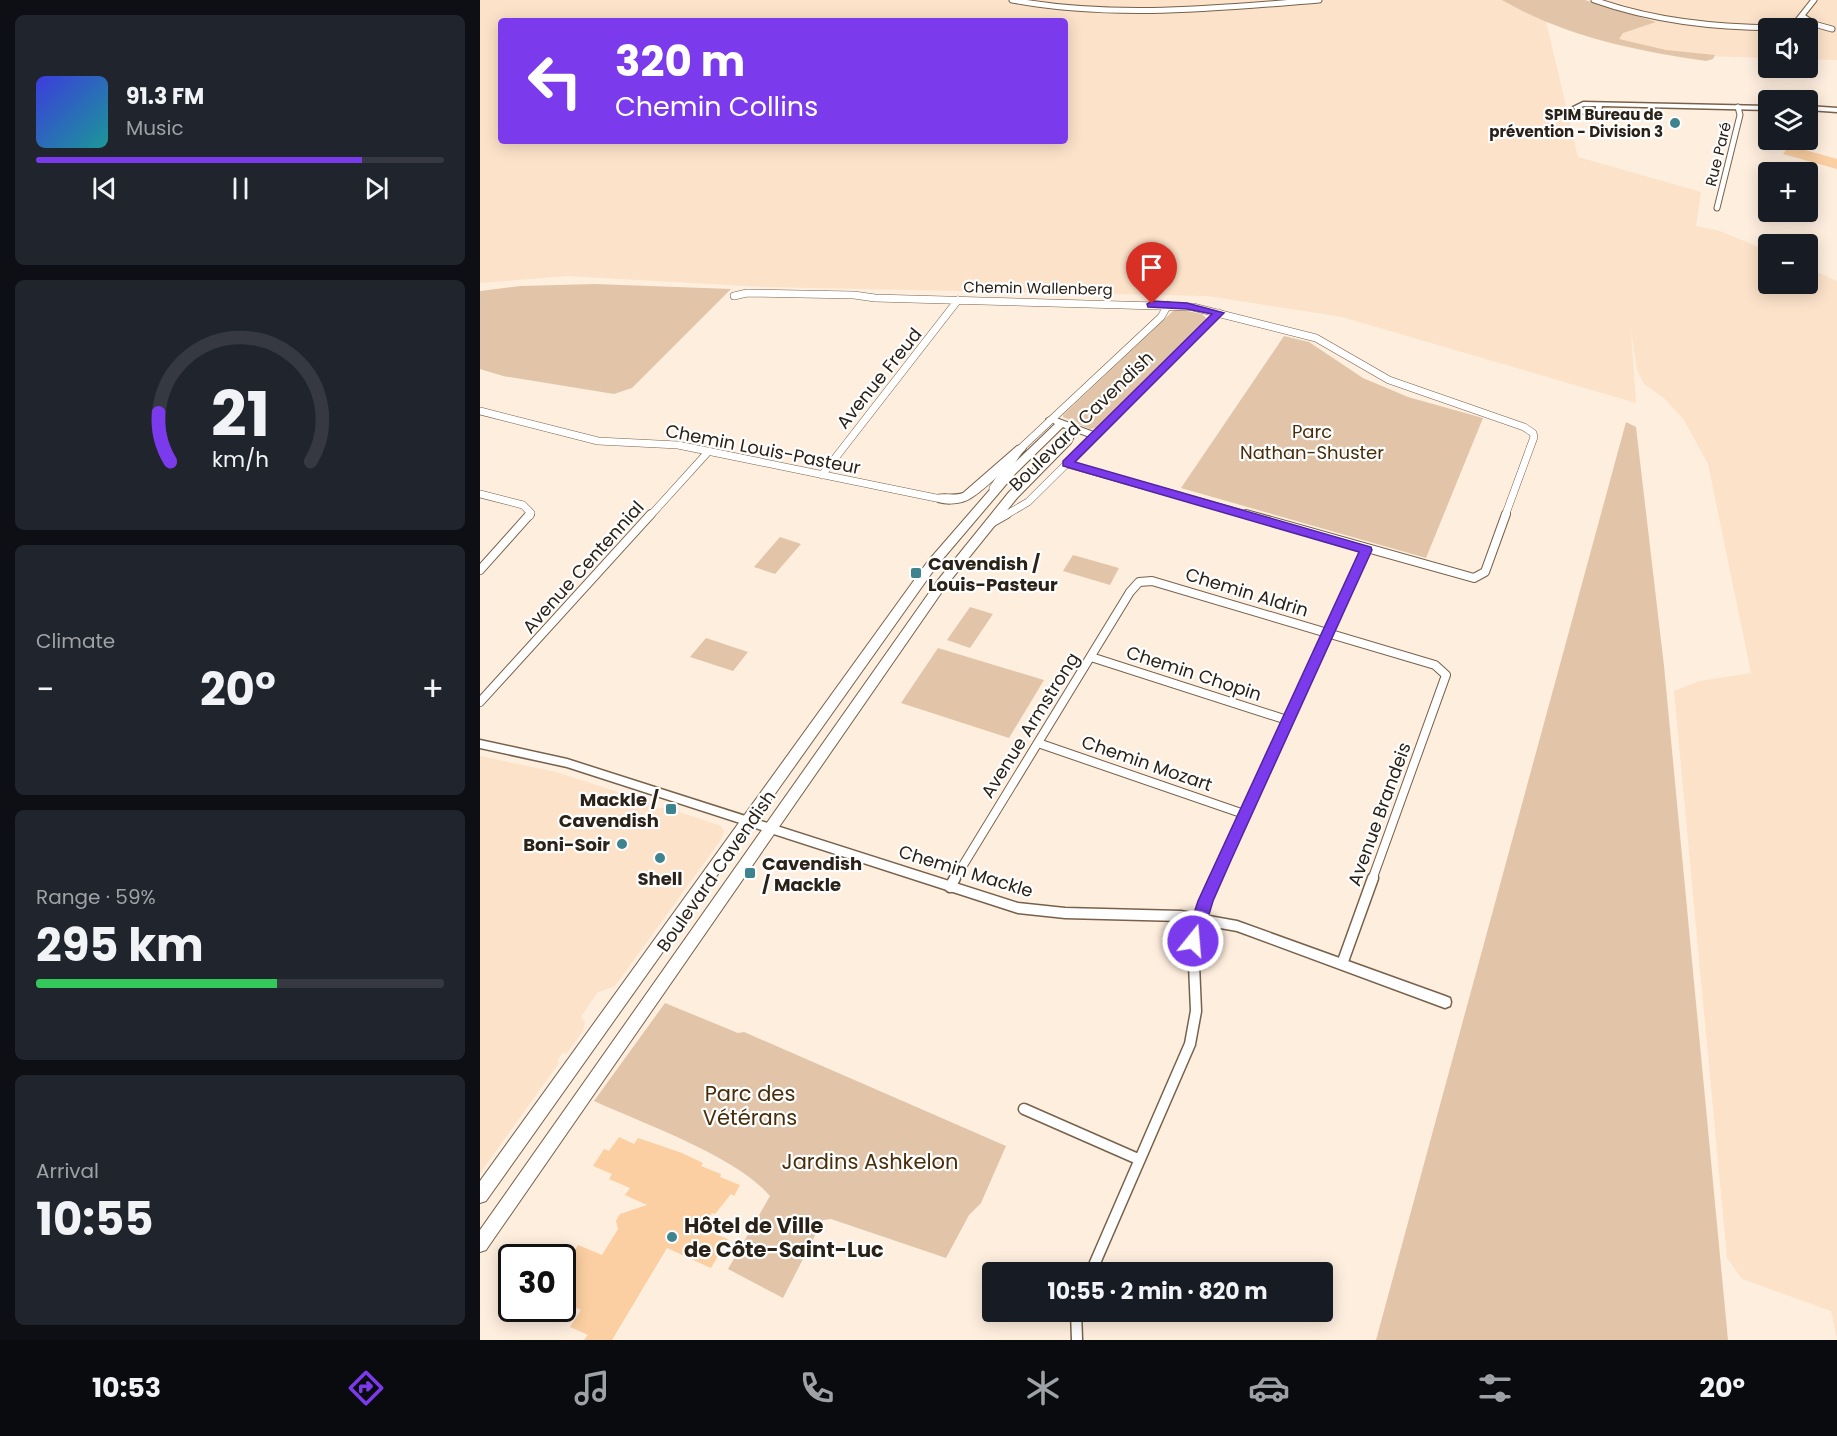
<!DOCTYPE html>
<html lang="en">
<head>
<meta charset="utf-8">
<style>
  :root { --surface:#171b24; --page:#20242c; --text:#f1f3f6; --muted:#9ea1a6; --line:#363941; --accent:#7c3aed }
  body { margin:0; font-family:Poppins,sans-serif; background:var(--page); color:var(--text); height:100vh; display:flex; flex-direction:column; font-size:22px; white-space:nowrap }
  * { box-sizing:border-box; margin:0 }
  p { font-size:20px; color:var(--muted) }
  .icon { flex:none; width:33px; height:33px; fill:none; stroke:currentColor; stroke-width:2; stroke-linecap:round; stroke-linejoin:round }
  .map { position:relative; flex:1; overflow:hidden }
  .details { display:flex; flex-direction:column; gap:15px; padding:15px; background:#0d0f14; width:480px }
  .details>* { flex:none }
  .hud { position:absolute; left:18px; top:18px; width:570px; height:126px; border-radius:6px; box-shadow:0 3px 15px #0003; background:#7c3aed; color:#fff; overflow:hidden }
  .buttons { position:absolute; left:1278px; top:18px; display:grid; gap:12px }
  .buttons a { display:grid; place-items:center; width:60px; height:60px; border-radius:6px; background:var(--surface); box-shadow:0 3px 15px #0003; font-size:30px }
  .speed { position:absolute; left:18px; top:1244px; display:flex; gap:12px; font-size:30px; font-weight:700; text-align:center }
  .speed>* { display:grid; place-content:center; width:78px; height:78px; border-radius:50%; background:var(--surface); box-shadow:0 3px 15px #0003; line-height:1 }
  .speed .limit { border:3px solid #111; border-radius:9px; background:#fff; color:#111 }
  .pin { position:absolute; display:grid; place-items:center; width:51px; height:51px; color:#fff; margin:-62px -26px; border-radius:50% 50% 50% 0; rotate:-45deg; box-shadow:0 0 6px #0007 }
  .pin .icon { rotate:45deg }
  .me { position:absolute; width:66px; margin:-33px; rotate:17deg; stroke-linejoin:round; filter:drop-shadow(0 0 4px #0008) }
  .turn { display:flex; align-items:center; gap:21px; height:126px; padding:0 18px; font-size:27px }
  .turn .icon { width:78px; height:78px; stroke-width:2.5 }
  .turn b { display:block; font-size:42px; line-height:51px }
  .big { font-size:45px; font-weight:700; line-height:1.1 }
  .details .widget { flex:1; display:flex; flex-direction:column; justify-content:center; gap:9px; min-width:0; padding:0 21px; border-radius:9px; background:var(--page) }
  .details .dial { align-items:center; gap:0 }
  .dial svg { height:156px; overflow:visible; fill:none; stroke:var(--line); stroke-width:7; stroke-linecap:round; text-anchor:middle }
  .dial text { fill:var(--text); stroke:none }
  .song { display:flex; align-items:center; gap:18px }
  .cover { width:72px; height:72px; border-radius:9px; background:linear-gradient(135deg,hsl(240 70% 55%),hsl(180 70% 35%)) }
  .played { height:6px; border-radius:3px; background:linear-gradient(90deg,var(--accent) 80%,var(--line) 80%) }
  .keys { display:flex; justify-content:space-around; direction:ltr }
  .heat { display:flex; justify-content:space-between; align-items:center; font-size:33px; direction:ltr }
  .charge { height:9px; border-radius:4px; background:linear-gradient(90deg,#34c759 59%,var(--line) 0) }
  .trip { position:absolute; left:502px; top:1262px; width:351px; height:60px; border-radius:6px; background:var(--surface); box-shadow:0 3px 15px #0003; font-weight:700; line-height:60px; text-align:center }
  .tab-bar { display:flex; height:96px; justify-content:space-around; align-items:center; background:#090b0e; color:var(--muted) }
  .tab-bar .icon { width:42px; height:42px }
  .tab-bar .on { color:var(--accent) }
  .tab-bar b { font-size:27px; color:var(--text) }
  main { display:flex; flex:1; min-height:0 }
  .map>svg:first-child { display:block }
  .built { fill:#fce2c9; fill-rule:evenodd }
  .green { fill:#e2c5a9 }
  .building { fill:#fbcfa1 }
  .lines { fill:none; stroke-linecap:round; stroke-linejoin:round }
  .minor-far3-casing { stroke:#78614a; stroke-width:7 }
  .minor-far2-casing { stroke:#78614a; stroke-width:8 }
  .minor-far1-casing { stroke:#78614a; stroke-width:10 }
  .minor-casing { stroke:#78614a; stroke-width:13 }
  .tertiary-casing { stroke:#78614a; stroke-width:3 }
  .secondary-casing { stroke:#78614a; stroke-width:2 }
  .minor-far3 { stroke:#fff; stroke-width:5 }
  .minor-far2 { stroke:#fff; stroke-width:7 }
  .minor-far1 { stroke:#fff; stroke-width:8 }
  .minor { stroke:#fff; stroke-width:10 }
  .tertiary { fill:#fff; fill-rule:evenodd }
  .secondary { fill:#fff; fill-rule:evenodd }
  .route { fill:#7c3aed; stroke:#51269a; stroke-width:1.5 }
  .poi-dot { fill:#3e848f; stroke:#fefefe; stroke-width:2 }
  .labels { text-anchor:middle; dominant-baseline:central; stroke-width:4.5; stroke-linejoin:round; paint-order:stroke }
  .far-poi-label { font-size:15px; font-weight:bold; fill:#2a2117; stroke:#fefefe; text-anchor:end }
  .far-street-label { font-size:15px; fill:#2a2117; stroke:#fefefe }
  .street-label { font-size:18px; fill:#2a2117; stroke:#fefefe }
  .park-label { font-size:18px; fill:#492c08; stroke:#fefefe }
  .poi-label { font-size:18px; font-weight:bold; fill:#2a2117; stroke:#fefefe; text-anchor:start }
  .near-park-label { font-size:21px; fill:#492c08; stroke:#fefefe }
  .near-poi-label { font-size:21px; font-weight:bold; fill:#2a2117; stroke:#fefefe; text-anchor:start }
</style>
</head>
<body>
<main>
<section class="details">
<div class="widget">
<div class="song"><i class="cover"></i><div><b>91.3 FM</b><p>Music</p></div></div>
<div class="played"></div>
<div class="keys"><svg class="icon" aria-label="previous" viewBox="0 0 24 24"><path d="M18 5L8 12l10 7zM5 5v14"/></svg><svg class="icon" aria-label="pause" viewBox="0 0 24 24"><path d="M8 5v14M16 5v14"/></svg><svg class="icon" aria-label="next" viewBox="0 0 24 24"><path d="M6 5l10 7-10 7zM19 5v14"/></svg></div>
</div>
<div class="widget dial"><svg viewBox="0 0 100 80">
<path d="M14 69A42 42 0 1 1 86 69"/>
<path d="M14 69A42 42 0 0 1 8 44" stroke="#7c3aed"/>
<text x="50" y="56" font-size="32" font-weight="700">21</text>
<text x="50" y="72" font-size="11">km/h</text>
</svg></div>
<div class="widget"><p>Climate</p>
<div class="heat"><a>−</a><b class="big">20°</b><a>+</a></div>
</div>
<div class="widget"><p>Range · 59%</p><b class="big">295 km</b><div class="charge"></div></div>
<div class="widget"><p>Arrival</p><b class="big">10:55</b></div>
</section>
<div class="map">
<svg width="1357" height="1340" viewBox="0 0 1357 1340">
  <rect width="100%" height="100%" fill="#feeede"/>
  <!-- built -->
  <path class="built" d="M0,0H1039L1065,17L1098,157L1221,192L1216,226L1240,231L1288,251V284H1328V268L1357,281V1340L1351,1311L1262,1279L1247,1258L1194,691L1219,681L1271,673L1228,464L1204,420L1185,399L1164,384L1157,370L1151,330L1156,403L862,317L727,296L285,287L87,276L0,283ZM21,21H585V141H21Z
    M1127,0H1357V60L1328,59V28H1288V58L1196,55L1137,42L1155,10Z
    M0,756L76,772L175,804L174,806L180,809L182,807L190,814L193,810L241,826L244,831L240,841L135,986L117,993L101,1017L105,1022L103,1031L86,1054L83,1052L77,1061L79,1063L0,1173Z"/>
  <!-- green -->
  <path class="green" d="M1022,0H1105L1176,22L1143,33L1139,39L1186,50L1235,55L1233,59L1226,61C1156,51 1084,36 1022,0Z
    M115,284L251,289L152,388L134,394L23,376L0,369V291L41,286Z
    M698,309L722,314L727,319L617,428L610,429L583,417V415L693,311Z
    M804,336L829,342L883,378L928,397L1003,418L946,558L701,488Z
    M1146,422L1156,427L1184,666L1248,1340H896Z
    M300,537L321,544L295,574L274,567Z
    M593,555L639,568L630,585L583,571Z
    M490,607L513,614L490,648L467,640Z
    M226,638L268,652L253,671L210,657Z
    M458,648L564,680L529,738L421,703Z
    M185,1003L258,1033L264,1032L526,1146L501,1203L489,1215L466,1258L351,1219L343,1220L303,1298L248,1269L290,1196C256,1156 164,1124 114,1101Z"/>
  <!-- building -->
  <path class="building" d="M1313,141L1322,143L1318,148L1357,159V169L1303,154Z
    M139,1137L154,1144L158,1138L202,1153L223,1163L221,1166L241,1174L240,1177L260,1185L254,1196L251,1194L235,1214L232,1213L223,1229L248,1239L231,1268L187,1248L132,1340H104L108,1335L90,1327L101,1310L92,1306L95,1302L82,1297V1257H76L83,1247L94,1252L98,1245L122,1255L138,1229L136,1221L140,1214L167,1205L145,1195L150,1188L129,1179L132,1174L113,1166L124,1149L129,1151Z"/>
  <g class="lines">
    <!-- minor-far3 casing -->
    <g class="minor-far3-casing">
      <path id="minor-far3" d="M532,0C634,19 737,8 839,0
        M1114,0C1173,21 1233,27 1296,28
        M1322,16L1334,24L1352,29
        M1316,28L1315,24L1334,0
        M1237,208L1260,115L1258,107"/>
    </g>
    <!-- minor-far2 casing -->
    <g class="minor-far2-casing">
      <path id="minor-far2" d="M254,296L267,293L374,295L395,298L713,307L836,338L909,380L1044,427L1053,433L1054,437L1025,516
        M0,411L118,441L198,445L456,498
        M587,464L771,516
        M342,475L478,300
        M513,488L541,448L681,317L688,305
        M0,494L43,505L51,513L50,516
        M170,516L228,452
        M524,516L548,502L739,313"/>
    </g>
    <!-- minor-far1 casing -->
    <g class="minor-far1-casing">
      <path id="minor-far1" d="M766,514L994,578L1005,572L1026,514
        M513,522L527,514
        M0,570L50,514
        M611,657L807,720
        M0,702L171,514
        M558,743L764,814
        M474,880L650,592L659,582L672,581L955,665L966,675L892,880
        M735,880L886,550"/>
    </g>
    <!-- minor casing -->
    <g class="minor-casing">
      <path id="minor" d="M470,887L475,878
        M862,964L893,878
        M544,1109L658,1159
        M611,1272L710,1044L716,1011L713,941L725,901L735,878
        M596,1311L597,1340"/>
    </g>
    <!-- tertiary casing -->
    <g class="tertiary-casing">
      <path id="tertiary" d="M1103,102L1288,106V110L1122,106L1121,111C1111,117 1101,115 1093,107ZM1104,106H1116V109L1107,111L1101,107Z
        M1328,106L1357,108V112L1328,110Z
        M0,740L87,759L538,903L585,908L701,911L757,921L965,996L970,998L971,1002L970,1006L965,1008L757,931L701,921L585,918L538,913L87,767L0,748Z"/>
    </g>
    <!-- secondary casing -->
    <g class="secondary-casing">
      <path id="secondary" d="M571,416L619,434L620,436L615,439L596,432L591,443L537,498L466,586L6,1250L0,1252V1230L458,580L529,492L583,439L587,429L583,427L535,474L456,567L6,1201L0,1203V1181L448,561L527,470L575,424L566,419Z
        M541,445L545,446L546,448L545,450C530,464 507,488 491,498C481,505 460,506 451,498C458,491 473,497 483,493L537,446Z"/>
    </g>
    <!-- minor-far3 -->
    <use href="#minor-far3" class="minor-far3"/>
    <!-- minor-far2 -->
    <use href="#minor-far2" class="minor-far2"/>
    <!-- minor-far1 -->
    <use href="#minor-far1" class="minor-far1"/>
    <!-- minor -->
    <use href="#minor" class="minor"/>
    <!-- tertiary -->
    <use href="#tertiary" class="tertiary"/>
    <!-- secondary -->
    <use href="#secondary" class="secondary"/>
  </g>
  <!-- route -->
  <path class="route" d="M672,301L707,303L744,313L595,462L891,547L892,550L752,858L733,901L721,941L718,946L713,948L707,946L705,941L718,901L879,552L583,466V461L732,314L707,309L668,307L667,304Z"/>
  <!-- markers -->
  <g class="poi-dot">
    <circle cx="1195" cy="123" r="6"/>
    <rect x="430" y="567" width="12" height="12" rx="3"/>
    <rect x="185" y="803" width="12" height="12" rx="3"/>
    <circle cx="142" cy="844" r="6"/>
    <circle cx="180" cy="858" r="6"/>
    <rect x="264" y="867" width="12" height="12" rx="3"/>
    <circle cx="192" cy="1237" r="6"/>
  </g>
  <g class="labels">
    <!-- far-poi labels -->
    <g class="far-poi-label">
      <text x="1183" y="114">SPIM Bureau de<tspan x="1183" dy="17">prévention - Division 3</tspan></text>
    </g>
    <!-- far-street labels -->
    <g class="far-street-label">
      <text transform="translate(1238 154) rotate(-76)">Rue Paré</text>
      <text transform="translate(558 288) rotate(1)">Chemin Wallenberg</text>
    </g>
    <!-- street labels -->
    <g class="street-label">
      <text transform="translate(399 378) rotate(-51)">Avenue Freud</text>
      <text transform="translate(601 421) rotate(-44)">Boulevard Cavendish</text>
      <text transform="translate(283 449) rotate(11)">Chemin Louis-Pasteur</text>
      <text transform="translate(103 567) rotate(-48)">Avenue Centennial</text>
      <text transform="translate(767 592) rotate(17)">Chemin Aldrin</text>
      <text transform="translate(714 673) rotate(18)">Chemin Chopin</text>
      <text transform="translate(550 725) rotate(-58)">Avenue Armstrong</text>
      <text transform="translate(667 763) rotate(19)">Chemin Mozart</text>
      <text transform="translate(899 814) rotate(-70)">Avenue Brandeis</text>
      <text transform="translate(236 871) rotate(-55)">Boulevard Cavendish</text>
      <text transform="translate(486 871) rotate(17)">Chemin Mackle</text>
    </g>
    <!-- park labels -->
    <g class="park-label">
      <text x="832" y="431">Parc<tspan x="832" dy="21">Nathan-Shuster</tspan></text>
    </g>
    <!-- poi labels -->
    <g class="poi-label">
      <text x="448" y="563">Cavendish /<tspan x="448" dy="21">Louis-Pasteur</tspan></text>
      <text x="179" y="799" text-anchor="end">Mackle /<tspan x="179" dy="21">Cavendish</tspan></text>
      <text x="130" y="844" text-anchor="end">Boni-Soir</text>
      <text x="282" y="863">Cavendish<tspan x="282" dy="21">/ Mackle</tspan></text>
      <text x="180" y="878" text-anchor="middle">Shell</text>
    </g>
    <!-- near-park labels -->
    <g class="near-park-label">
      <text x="270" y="1093">Parc des<tspan x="270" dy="24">Vétérans</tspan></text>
      <text x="390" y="1161">Jardins Ashkelon</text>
    </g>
    <!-- near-poi labels -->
    <g class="near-poi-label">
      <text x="204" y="1225">Hôtel de Ville<tspan x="204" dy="24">de Côte-Saint-Luc</tspan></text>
    </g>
  </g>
</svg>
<div class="buttons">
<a><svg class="icon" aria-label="sound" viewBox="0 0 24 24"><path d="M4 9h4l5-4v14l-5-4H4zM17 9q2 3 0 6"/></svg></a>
<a><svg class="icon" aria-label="layers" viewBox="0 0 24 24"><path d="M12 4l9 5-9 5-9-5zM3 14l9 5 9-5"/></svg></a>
<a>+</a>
<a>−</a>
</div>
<div class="speed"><div class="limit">30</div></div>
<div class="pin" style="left:672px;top:304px;background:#d93025"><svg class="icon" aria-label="arrive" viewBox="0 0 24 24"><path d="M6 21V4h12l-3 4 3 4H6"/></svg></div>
<svg class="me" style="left:713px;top:941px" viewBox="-20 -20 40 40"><circle r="17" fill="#7c3aed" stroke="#fff" stroke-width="3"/><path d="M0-11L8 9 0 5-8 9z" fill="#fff"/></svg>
<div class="trip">10:55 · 2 min · 820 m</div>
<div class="hud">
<div class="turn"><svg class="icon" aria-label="left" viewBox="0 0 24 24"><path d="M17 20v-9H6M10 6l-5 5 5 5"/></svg><div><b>320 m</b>Chemin Collins</div></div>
</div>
</div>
</main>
<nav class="tab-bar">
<b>10:53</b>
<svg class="icon on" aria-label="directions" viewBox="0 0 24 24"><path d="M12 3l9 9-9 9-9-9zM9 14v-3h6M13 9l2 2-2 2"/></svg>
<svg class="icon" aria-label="music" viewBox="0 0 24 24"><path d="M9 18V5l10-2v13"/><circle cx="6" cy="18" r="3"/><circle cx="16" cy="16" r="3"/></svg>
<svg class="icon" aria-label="phone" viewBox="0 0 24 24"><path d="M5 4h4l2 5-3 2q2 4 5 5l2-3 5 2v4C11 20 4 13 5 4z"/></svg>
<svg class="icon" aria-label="climate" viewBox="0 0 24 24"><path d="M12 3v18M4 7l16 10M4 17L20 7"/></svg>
<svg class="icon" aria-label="car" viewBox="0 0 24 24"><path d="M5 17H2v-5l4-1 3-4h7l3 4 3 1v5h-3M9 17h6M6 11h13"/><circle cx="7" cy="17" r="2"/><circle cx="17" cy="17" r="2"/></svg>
<svg class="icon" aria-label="filters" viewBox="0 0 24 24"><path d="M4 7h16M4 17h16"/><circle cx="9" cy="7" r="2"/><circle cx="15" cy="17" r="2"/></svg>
<b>20°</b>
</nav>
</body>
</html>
